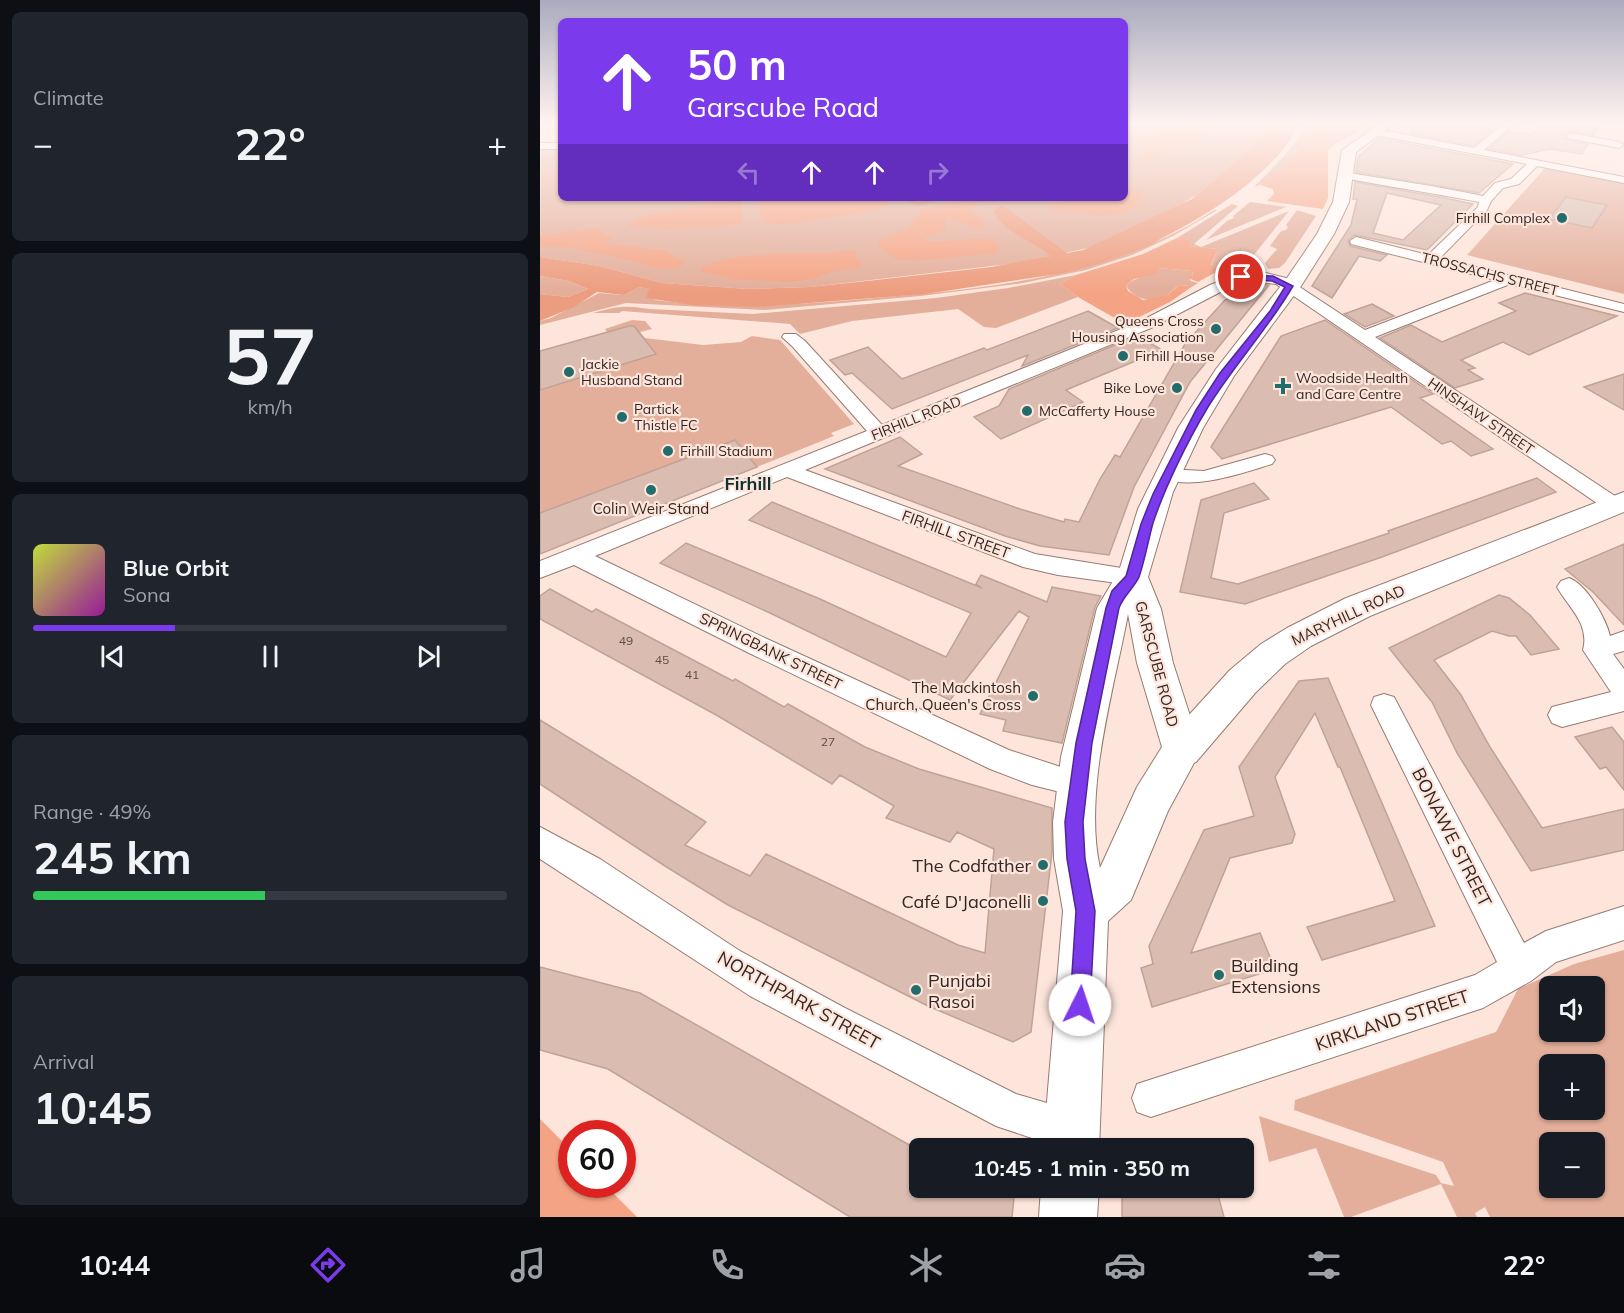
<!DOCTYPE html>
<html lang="en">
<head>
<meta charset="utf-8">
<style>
  :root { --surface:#171b24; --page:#20242c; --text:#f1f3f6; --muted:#9ea1a6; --line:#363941; --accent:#7c3aed }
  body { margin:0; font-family:Mulish,sans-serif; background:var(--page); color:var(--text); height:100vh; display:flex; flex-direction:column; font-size:22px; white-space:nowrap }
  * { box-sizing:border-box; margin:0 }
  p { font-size:20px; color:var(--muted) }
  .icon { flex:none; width:33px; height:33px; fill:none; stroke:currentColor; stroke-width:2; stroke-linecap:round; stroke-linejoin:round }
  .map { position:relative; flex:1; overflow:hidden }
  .side { display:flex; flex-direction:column; gap:12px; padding:12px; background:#0d0f14; width:540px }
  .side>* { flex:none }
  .banner { position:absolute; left:18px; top:18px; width:570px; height:183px; border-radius:9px; box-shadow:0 2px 4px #0004; background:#7c3aed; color:#fff; overflow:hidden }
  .buttons { position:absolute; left:999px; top:976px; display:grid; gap:12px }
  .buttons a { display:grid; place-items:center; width:66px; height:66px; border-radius:9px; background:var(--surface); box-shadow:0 2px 4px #0004; font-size:30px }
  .speed { position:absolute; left:18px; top:1120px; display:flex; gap:12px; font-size:30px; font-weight:700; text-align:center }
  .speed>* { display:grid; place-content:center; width:78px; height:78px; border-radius:50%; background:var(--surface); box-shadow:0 2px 4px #0004; line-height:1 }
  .speed .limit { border:9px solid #d22; background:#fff; color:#111 }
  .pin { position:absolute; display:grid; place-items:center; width:51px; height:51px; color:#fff; margin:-26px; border:3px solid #fff; border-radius:50%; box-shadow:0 2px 6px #0007 }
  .me { position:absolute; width:66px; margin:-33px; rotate:4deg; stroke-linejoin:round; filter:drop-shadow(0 0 4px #0008) }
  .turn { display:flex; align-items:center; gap:21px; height:126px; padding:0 30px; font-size:27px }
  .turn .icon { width:78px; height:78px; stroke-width:2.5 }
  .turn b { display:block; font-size:42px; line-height:51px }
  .lanes { display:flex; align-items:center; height:57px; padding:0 30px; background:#0003; justify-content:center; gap:30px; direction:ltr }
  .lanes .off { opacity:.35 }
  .big { font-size:45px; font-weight:700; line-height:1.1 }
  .side .tile { flex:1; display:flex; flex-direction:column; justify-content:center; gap:9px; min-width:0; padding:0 21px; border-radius:9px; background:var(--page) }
  .side .dial { align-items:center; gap:0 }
  .dial b { font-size:78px; line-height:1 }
  .song { display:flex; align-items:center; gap:18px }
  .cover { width:72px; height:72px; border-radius:9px; background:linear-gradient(135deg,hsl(70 70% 55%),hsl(300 70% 35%)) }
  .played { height:6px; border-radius:3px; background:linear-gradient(90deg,var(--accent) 30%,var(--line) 30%) }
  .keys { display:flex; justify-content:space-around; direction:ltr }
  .heat { display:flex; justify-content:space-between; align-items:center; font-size:33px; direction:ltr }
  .charge { height:9px; border-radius:4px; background:linear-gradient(90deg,#34c759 49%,var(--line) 0) }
  .trip { position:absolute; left:369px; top:1138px; width:345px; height:60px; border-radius:9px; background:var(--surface); box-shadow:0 2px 4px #0004; font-weight:700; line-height:60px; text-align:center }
  .dock { display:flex; height:96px; justify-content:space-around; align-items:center; background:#090b0e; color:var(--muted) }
  .dock .icon { width:42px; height:42px }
  .dock .active { color:var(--accent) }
  .dock b { font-size:27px; color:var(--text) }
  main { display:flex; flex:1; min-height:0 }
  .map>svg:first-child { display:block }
  .built { fill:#fed7c8 }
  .green { fill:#e3ae9a; fill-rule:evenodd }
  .forest { fill:#f4a485 }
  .water { fill:#ed9d7f }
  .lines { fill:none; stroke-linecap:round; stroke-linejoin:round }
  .stream { stroke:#ed9d7f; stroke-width:3 }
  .building { fill:#dabcb0; stroke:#c0a297; stroke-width:1.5; fill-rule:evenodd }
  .street-casing { stroke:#977b71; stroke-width:2 }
  .secondary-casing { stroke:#977b71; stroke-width:2 }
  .primary-casing { stroke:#977b71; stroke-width:2 }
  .street { fill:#fff; fill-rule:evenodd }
  .secondary { fill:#fff; fill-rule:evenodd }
  .primary { fill:#fff; fill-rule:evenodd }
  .route { fill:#7c3aed; stroke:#51269a; stroke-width:1.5 }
  .poi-dot { fill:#226d6b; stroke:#fee5db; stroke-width:2 }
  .labels { text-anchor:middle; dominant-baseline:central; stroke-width:4.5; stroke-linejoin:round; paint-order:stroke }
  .number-label { font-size:12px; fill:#5c4c46 }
  .far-poi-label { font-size:14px; fill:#322622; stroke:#fee5db; text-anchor:start }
  .far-street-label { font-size:14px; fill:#322622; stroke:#fee5db }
  .poi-label { font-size:15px; fill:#322622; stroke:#fee5db }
  .street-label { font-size:15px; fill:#322622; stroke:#fee5db }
  .quarter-label { font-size:18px; font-weight:bold; fill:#0f3231; stroke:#fee5db }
  .near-street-label { font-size:18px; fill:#322622; stroke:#fee5db }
  .near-poi-label { font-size:18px; fill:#322622; stroke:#fee5db; text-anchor:end }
</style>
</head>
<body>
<main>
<section class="side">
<div class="tile"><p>Climate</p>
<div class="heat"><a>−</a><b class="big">22°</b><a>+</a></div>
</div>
<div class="tile dial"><b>57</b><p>km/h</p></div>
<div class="tile">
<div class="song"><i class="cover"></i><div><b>Blue Orbit</b><p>Sona</p></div></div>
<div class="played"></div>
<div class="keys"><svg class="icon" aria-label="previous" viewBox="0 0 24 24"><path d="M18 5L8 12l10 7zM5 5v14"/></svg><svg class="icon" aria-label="pause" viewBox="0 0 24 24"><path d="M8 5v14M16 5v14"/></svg><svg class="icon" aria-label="next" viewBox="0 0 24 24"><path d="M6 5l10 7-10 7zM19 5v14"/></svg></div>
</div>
<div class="tile"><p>Range · 49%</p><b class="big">245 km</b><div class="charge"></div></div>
<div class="tile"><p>Arrival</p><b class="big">10:45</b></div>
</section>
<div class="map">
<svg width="1084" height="1217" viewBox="0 0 1084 1217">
  <rect width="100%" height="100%" fill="#fee5db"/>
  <!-- built -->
  <path class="built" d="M863,123H956L927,147L851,132Z"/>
  <!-- green -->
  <path class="green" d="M585,123H731L703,155L658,194L640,205L552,247L478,263L270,287L208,289L122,283L60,266L0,257L1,149H21V198H585Z
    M779,123C766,143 737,181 714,187L746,154L770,124Z
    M1007,166L1084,180V294L927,255Z
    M710,202L746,207L666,240L687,221L694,218L693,216Z
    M692,204L698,206L654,244L661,247L749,211L705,266L678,271L671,266L678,249L649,246L637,238Z
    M674,210H677L635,235L592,255L546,270L483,283L380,296L225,310L86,303L0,325V321L11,318L59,293L84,295L99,287L110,289L115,300C194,310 268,304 347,297C460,287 578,274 674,210Z
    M757,210L776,216L745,263L739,268L728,269L725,263L737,249L730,246L741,231L746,230L748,227L746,225Z
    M619,268L652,271L653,275L649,278L651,281L658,283L650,288V286L639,285C634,288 632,292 628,295C614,304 593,300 586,285C596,277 608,276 619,268Z
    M536,275L520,284L538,297L456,328L444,327L418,309L312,321L260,334L250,324L82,311L79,313H53C78,306 84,305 109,309L213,314L396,298L468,288Z
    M0,276L29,281L48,289L28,297L0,294Z
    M92,320L105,321L112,329L100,332L105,338L163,345L201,342L212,336L240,340L314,424L291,433L294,436L0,554V351L67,332L65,329Z
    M1084,950V1217H950L945,1207L935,1213L937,1217H917L901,1184L811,1217H804L776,1148L729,1162L719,1116L896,1175L901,1183L914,1186L903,1162L754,1110L755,1100L956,1032L978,989L1034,964ZM1010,987H1054V1032H1010ZM1010,1065H1054V1110H1010ZM1010,1143H1054V1188H1010Z"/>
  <!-- forest -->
  <path class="forest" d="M648,123H674L676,127L653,143L617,156L609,163L602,162V156L608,144L602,138L628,132Z
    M779,123H834L795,144L788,151V198L783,209L727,201L734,194L733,189L720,185C744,171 764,147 779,123Z
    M585,188L600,192L605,197C588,217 566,217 543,213C532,211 520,213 509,210L510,206L532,198H585Z
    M224,198H343L349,202L347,206L332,211L245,224H232L222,219L218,205Z
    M434,198H458L435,204L431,211L442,219L445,226L438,229L406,218L405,231L384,238L387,242L453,238L460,250L457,253L373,261L356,259L340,248L338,241L368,229L382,210Z
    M189,201L202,202L203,222L197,225L126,229L88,226L103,216Z
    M54,228L74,238L64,243L128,251L135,258L146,260L142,266C121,273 108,264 88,260C69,256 51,252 33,248C23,246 10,247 0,247V236Z
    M637,238L649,239V246L678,249L671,265L678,271L658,282L648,278L653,275L652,271L619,268L616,274L594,279L586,285L588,291L603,300L628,295L639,285L650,286V288L630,302L585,324L538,297L520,284L536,275L603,254Z
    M317,250L315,257L322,263L318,268L290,272L273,279L249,282L191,279L161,271L162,268C188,251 257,254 289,253C298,253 307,250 317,250Z
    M0,1119L31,1150L32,1185H65L97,1217H0Z"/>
  <!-- water -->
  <path class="water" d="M731,123H761C756,130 751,138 746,146C711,189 665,216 617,241L613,245L562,263L524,273L385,294L219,307L152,305L106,298L109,289L99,287L84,295L57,292L34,307L0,321V294L28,297L48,289L29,281L0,276V257L60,266L122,283L208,289L270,287L336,280L451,267L510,256C497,242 460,232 454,210L462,205L527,253L543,250L652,199L703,155Z"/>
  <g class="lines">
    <!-- stream -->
    <path class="stream" d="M363,198L379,204L402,198"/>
  </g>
  <!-- building -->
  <path class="building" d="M884,123H914L953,129L933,146L870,133Z
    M1003,123H1060L1054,135L1031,131L1024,136L1028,140L1048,144L1042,154L1010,149L982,155L949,149L968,132L992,134Z
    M839,138L859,142L973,164L939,193L816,172L818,157Z
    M815,182L905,198L933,204L887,250L815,235L808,240L810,246L847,255L840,261L819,256L792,298L772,286L811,225L817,199H813ZM847,193L901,205L863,240L833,233Z
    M1026,197L1067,205L1052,228L1009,219Z
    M719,284L729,285L650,382L594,487L569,555L500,546L465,536L285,469L360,437L382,454L358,466L480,509L524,522L525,519L539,522L560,479L575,455L580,457L645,344L685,300Z
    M985,293L1077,316L989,355L963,342L921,360L935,368L928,370L943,379L915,388L840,338L871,325L902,342L976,311L959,303Z
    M832,304L854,316L825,327L804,314Z
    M548,311L578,328L482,366L488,355L352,409L312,373L305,375L290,360L328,347L362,379L444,348L447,350Z
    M785,320L893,394L880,398L953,449L931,456L911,441L902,444L851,407L682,459L671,447L741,336Z
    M89,326H94L116,354L0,390V351Z
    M594,337L598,340L601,338L622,350L526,390L543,402L461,439L434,417L459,406L469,389Z
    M1084,374V410L1044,387Z
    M195,440L217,467L0,554V513Z
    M997,478L1016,492L842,557L705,604L640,592L661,500L714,483L729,499L684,513L671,578L698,584L849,533L848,531Z
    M232,502L442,588L436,584L441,575L507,602L512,587L561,596L555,607L522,743L463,731L466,720L440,714L489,617L479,611L410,700L230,613L120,563L146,543L280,599L406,657L431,613L209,520Z
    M1084,544V625L1053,592L1025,569Z
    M10,589L52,612L56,609L193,681L195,679L244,707L248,704L325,747L379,769L512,808V852L491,1032L473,1042L388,1006L188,905L125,866L0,784V720L166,822L145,845L210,876L226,854L418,945L445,953L454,849L417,832L410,842L346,818L354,806L300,775L292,784L178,716L0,619V596Z
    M959,595L969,598L990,615L1019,649L991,655L976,636H969L952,631L894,660L921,695L950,747L1002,828L1084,809V850L991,871L917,753L892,702L849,648Z
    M788,678L895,926L782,960L767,927L855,901L800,767H798L775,713L735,777L755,834L752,843L690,858L651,953L720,933L735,969L612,1007L601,968L613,964L609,946L664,830L714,816L699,767L759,681Z
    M1072,727L1084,742V790L1066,767L1060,769L1035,737Z
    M0,967L100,993L380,1151V1188H475L472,1217H310L68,1069L0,1050Z
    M582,1188H676L684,1217H582Z"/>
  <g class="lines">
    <!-- street casing -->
    <g class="street-casing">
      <path id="street" d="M965,123H975L944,150L1084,177V183L997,166L979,184L963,188L951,201L947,210L900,258L1084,304V312L970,284L835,337L1081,500L1084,504L1081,510L1074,512L1067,510L736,284L713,281L692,286L611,328L265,470L495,554L600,571L604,577L600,583L592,585L518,575L483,567L247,477L55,556L227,639L469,750L530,770L535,779L530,788L520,792L492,785L450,769L209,653L34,565L0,578V561L327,431L253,347L242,337L244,334H256L265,341L342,425L601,321L670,285L700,274L726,273L746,278L825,330L955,280L811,244L810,241L816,237L888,255L938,207L939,202C894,193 849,187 804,178L799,175L804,172C851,180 897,186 943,196L955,183L971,179L987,164L836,135L831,132L836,129L934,148Z
        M1031,133L1079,142L1084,145L1079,148L1028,138L1026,136Z
        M0,143H21V149H0Z
        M725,454L732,456L735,460L732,464C695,475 659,489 620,479L617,475L620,471L627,469L664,471Z
        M1029,578C1046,584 1066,618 1070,636L1084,631V651L1073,654L1084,669V711L1022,727L1012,723L1008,715L1012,707L1071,692L1043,650C1050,624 1029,608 1017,587L1021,581Z
        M844,694L854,697L984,943L1006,931L1084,906V940L1016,962L991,981L943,1008L611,1117L597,1112L592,1098L597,1084L935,975L957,962L831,705L834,697Z
        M0,827L60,859L200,951L305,1008L476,1094L507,1103L532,1104L546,1110L552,1124L546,1138L532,1144L507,1143L456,1126L210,996L0,859Z"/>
    </g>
    <!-- secondary casing -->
    <g class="secondary-casing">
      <path id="secondary" d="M1084,492V512L830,616L771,646L745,664L716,692L656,762L642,767L628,762L623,750L628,738L690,670L721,644L747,628L806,598Z"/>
    </g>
    <!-- primary casing -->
    <g class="primary-casing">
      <path id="primary" d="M841,123H855L816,152L809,202L794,234L761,286L694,376L663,428L633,492L608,577L621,609L633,663L661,750L628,811L591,900L568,921L559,1149H503L523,911L514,859L513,822L521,757L557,608L579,571L598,509L638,428L676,369L747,278L777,234L793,202L802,150ZM588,614L597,663L622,747L597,787L560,868C543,792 574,689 588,614Z
        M501,1188H559L557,1217H499Z"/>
    </g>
    <!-- street -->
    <use href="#street" class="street"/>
    <!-- secondary -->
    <use href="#secondary" class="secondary"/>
    <!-- primary -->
    <use href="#primary" class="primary"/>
  </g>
  <!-- sky -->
  <linearGradient id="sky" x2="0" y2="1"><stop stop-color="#aaabbe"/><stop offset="0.42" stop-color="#fff3ef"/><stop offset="1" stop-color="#fff3ef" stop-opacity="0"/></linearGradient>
  <rect width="1084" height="293" fill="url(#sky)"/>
  <!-- route -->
  <path class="route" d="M701,275L733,276L753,286C728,329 694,365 668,407C648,440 625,487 613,523C608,541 605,560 599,577C594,588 584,595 579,608L552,743L543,822L545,859L555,911L550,1005L547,1013L540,1016L533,1013L530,1005L536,911L527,859L525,822L536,743L566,608L572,591L586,576L601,524L613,494L656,410L680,373L730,311L745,287L732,281L698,279L697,277Z"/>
  <!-- markers -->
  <g class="poi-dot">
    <circle cx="1022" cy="218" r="6"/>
    <circle cx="676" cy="329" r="6"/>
    <circle cx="583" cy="356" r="6"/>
    <circle cx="29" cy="372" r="6"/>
    <path d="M740 377h6v6h6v6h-6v6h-6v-6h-6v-6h6z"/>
    <circle cx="637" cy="388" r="6"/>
    <circle cx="487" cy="411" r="6"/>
    <circle cx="82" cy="417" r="6"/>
    <circle cx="128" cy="451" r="6"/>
    <circle cx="111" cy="490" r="6"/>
    <circle cx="493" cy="696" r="6"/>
    <circle cx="503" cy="865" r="6"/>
    <circle cx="503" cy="901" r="6"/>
    <circle cx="679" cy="975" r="6"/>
    <circle cx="376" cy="990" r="6"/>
  </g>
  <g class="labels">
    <!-- number labels -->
    <g class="number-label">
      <text x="86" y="640">49</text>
      <text x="122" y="659">45</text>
      <text x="152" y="674">41</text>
      <text x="288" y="741">27</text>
    </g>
    <!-- far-poi labels -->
    <g class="far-poi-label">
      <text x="1010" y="218" text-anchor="end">Firhill Complex</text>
      <text x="664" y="321" text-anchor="end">Queens Cross<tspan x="664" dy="16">Housing Association</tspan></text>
      <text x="595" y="356">Firhill House</text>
      <text x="41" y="364">Jackie<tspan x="41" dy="16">Husband Stand</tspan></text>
      <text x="756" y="378">Woodside Health<tspan x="756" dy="16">and Care Centre</tspan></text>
      <text x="625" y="388" text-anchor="end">Bike Love</text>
      <text x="94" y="409">Partick<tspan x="94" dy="16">Thistle FC</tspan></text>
      <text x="499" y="411">McCafferty House</text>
      <text x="140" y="451">Firhill Stadium</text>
    </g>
    <!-- far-street labels -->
    <g class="far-street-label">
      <text transform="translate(950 274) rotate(14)">TROSSACHS STREET</text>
      <text transform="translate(941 416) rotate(34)">HINSHAW STREET</text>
      <text transform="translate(376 418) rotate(-22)">FIRHILL ROAD</text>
    </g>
    <!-- poi labels -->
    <g class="poi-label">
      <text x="111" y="508">Colin Weir Stand</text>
      <text x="481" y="687" text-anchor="end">The Mackintosh<tspan x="481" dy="17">Church, Queen's Cross</tspan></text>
    </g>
    <!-- street labels -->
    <g class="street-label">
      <text transform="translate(416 534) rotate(20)">FIRHILL STREET</text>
      <text transform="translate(808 615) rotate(-25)">MARYHILL ROAD</text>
      <text transform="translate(231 651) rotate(26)">SPRINGBANK STREET</text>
      <text transform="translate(617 664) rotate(75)">GARSCUBE ROAD</text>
    </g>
    <!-- quarter labels -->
    <g class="quarter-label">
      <text x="208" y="483">Firhill</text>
    </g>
    <!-- near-street labels -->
    <g class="near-street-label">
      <text transform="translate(912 837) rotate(63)">BONAWE STREET</text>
      <text transform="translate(259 1000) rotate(29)">NORTHPARK STREET</text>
      <text transform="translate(852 1020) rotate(-18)">KIRKLAND STREET</text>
    </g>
    <!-- near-poi labels -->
    <g class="near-poi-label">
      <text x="491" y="865">The Codfather</text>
      <text x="491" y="901">Café D'Jaconelli</text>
      <text x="691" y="965" text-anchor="start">Building<tspan x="691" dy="21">Extensions</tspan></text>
      <text x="388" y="980" text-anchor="start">Punjabi<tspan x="388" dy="21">Rasoi</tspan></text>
    </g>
  </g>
</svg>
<div class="buttons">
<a><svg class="icon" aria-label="sound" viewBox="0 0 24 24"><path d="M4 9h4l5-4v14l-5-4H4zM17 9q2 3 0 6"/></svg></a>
<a>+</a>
<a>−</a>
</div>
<div class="speed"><div class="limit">60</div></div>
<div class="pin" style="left:701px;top:277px;background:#d93025"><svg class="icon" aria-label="arrive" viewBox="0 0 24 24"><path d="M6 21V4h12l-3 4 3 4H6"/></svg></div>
<svg class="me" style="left:540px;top:1005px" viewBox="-20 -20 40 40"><circle r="19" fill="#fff"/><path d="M0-13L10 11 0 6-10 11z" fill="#7c3aed"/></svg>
<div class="trip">10:45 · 1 min · 350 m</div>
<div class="banner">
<div class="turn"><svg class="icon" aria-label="ahead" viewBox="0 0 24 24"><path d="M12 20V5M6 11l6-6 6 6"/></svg><div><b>50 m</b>Garscube Road</div></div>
<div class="lanes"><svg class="icon off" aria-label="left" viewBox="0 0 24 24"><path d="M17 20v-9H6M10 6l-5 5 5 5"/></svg><svg class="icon" aria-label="ahead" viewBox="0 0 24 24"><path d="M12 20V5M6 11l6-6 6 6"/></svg><svg class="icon" aria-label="ahead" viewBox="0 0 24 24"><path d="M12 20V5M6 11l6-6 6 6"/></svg><svg class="icon off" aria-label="right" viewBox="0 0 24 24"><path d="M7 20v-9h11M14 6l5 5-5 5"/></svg></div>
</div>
</div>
</main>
<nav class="dock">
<b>10:44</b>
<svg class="icon active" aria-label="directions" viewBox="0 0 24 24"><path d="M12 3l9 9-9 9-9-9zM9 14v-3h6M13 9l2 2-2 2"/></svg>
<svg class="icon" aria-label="music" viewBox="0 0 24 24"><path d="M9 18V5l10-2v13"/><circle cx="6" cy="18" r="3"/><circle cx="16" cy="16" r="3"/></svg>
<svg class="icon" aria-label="phone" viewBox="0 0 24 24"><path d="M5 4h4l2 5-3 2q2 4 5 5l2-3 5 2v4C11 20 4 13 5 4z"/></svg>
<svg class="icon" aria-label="climate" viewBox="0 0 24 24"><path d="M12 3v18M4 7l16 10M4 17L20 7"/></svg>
<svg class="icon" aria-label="car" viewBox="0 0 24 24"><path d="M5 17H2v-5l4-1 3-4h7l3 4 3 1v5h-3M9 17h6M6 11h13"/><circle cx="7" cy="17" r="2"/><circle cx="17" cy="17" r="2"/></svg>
<svg class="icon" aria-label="filters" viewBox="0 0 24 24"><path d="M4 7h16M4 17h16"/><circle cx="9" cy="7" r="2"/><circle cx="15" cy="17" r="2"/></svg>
<b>22°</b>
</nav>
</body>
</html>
